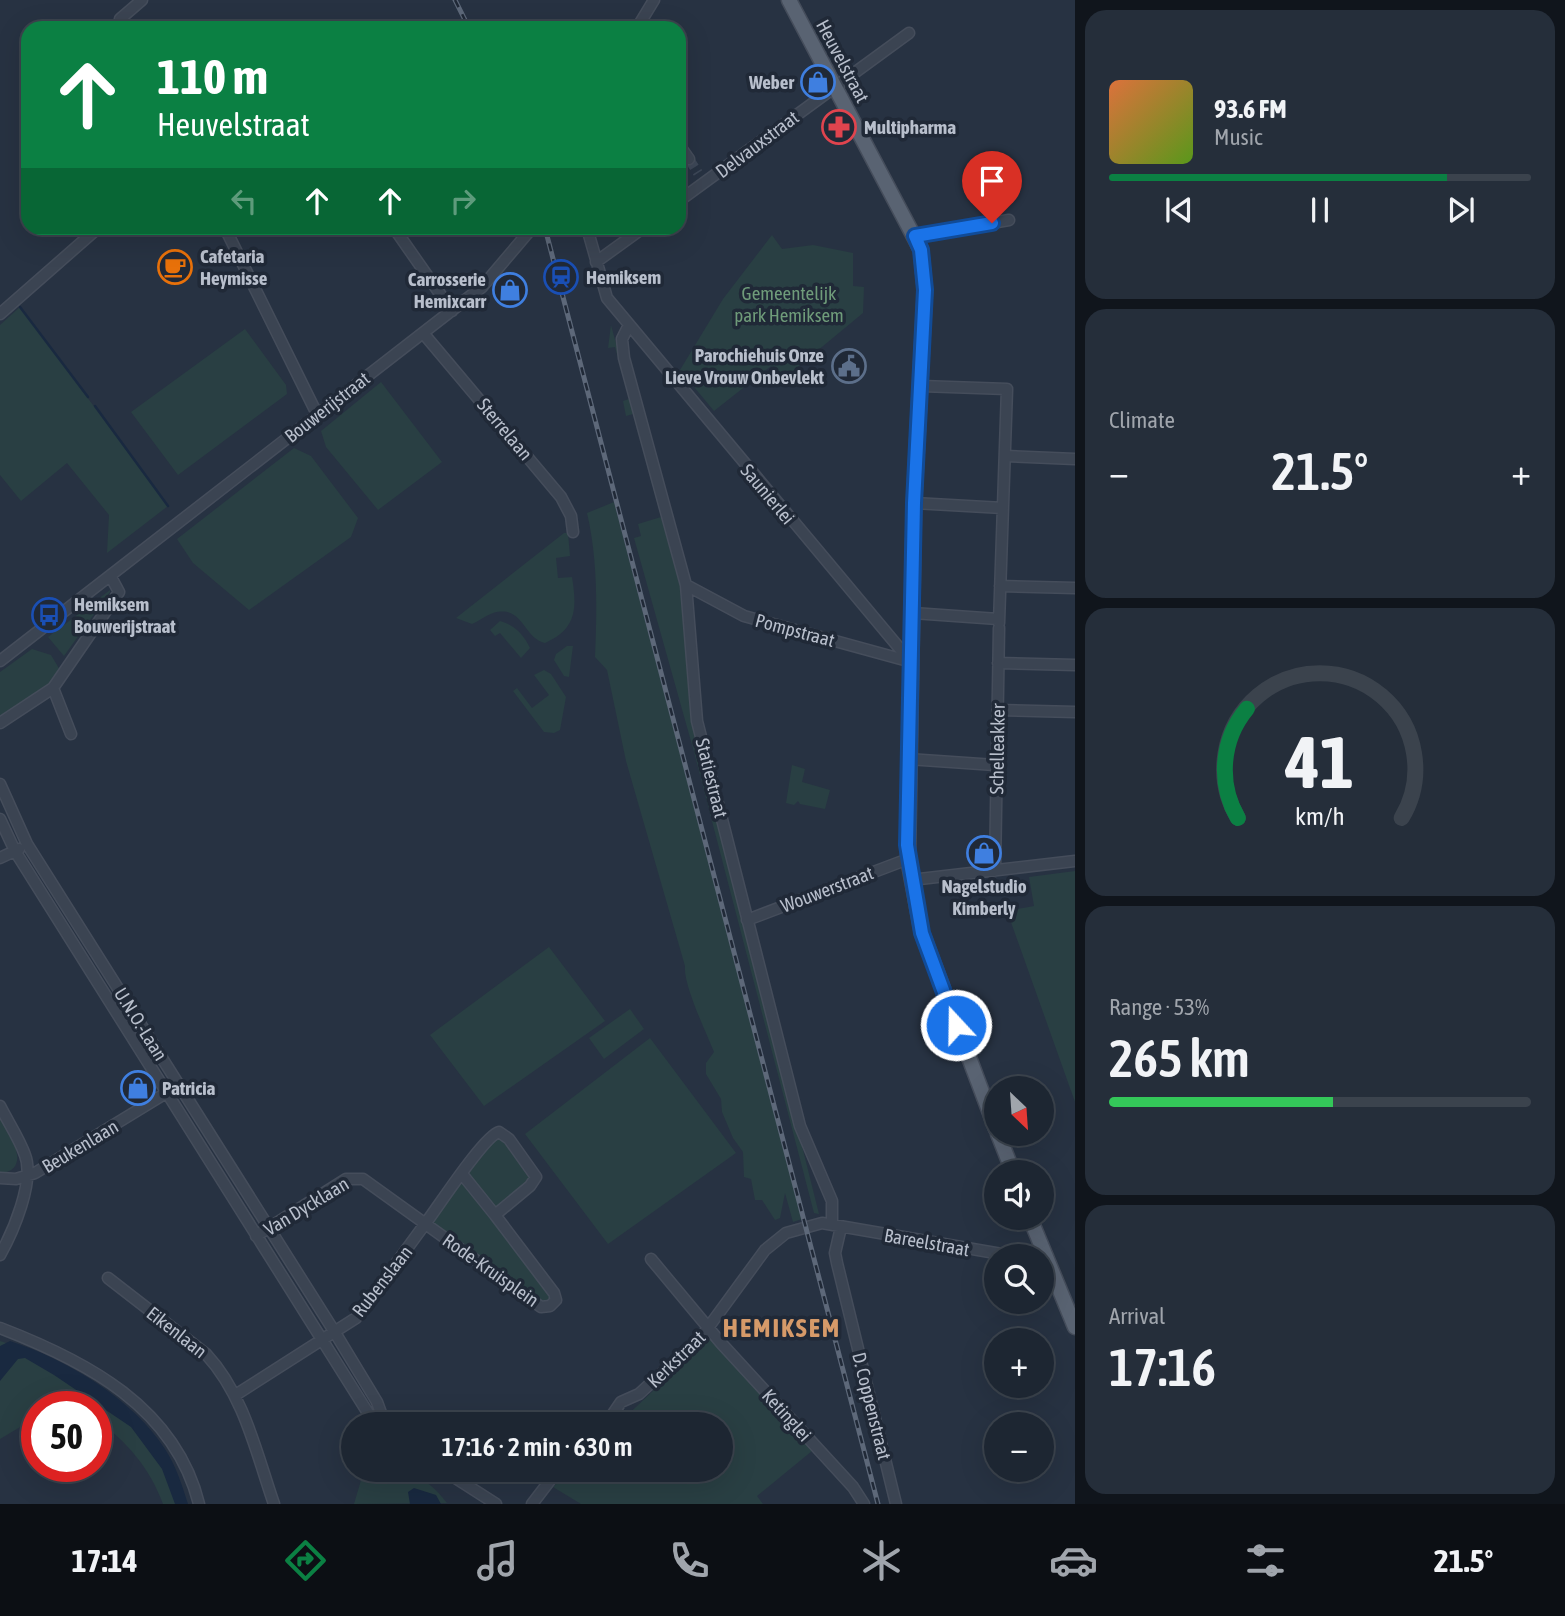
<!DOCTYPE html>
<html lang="en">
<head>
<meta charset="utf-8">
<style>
  :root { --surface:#1d2632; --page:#252e3a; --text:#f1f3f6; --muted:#a0a5ac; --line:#3b434d; --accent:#0b8043 }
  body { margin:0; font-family:"Asap Condensed",sans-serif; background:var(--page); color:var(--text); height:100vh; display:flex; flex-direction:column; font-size:26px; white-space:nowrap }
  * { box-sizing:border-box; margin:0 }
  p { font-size:23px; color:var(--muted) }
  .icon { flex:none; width:38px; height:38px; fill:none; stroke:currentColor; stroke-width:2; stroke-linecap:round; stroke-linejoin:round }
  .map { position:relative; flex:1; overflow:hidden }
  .side { display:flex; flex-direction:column; gap:10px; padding:10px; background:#10151c; width:490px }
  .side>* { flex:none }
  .banner { position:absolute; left:21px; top:21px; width:665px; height:214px; border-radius:21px; box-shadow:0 7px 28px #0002,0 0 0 2px var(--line); background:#0b8043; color:#fff; overflow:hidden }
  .needle { width:46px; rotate:155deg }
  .tools { position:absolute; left:984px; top:1076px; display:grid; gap:14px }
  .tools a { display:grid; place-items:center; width:70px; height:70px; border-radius:50%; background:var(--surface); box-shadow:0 7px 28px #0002,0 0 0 2px var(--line); font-size:35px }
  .speed { position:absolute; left:21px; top:1391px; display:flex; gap:14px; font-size:35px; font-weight:700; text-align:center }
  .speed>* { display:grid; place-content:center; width:91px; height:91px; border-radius:50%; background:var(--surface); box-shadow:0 7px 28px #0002,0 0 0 2px var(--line); line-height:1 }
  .speed .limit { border:10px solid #d22; background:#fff; color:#111 }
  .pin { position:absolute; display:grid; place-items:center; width:60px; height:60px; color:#fff; margin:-72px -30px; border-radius:50% 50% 50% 0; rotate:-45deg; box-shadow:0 0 7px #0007 }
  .pin .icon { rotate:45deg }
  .me { position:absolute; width:77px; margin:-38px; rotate:339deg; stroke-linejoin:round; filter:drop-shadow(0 0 5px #0008) }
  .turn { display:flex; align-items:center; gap:24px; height:147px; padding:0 21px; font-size:32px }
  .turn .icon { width:91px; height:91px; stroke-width:2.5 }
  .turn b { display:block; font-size:49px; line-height:60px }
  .lanes { display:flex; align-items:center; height:66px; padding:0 21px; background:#0003; justify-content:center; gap:35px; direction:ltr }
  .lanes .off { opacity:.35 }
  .big { font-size:52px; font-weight:600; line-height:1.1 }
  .side .tile { flex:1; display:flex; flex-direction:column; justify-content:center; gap:10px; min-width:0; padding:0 24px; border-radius:21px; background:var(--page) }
  .side .dial { align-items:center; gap:0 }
  .dial svg { height:182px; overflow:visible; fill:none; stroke:var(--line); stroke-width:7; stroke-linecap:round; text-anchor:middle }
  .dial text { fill:var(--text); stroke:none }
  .song { display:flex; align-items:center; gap:21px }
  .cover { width:84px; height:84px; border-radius:10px; background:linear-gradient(135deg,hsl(20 70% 55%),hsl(90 70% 35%)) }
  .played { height:7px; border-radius:4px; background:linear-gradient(90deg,var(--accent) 80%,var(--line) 80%) }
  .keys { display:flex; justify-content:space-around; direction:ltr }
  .heat { display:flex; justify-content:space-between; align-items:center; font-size:38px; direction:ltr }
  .charge { height:10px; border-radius:5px; background:linear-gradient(90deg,#34c759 53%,var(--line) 0) }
  .trip { position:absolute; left:341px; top:1412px; width:392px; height:70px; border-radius:35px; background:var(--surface); box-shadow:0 7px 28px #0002,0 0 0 2px var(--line); font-weight:600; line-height:70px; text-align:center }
  .tab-bar { display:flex; height:112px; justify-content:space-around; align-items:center; background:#0c0f14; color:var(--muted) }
  .tab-bar .icon { width:49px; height:49px }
  .tab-bar .on { color:var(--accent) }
  .tab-bar b { font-size:32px; color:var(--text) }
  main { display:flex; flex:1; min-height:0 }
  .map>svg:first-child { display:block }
  .green { fill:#293f43 }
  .water { fill:#192940 }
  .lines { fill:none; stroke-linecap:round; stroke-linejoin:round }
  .stream { stroke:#192940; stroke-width:2.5 }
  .minor-tunnel { stroke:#3d4757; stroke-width:10; stroke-dasharray:10 5; stroke-linecap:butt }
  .minor-casing { stroke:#454d5b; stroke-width:13 }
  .major-casing { stroke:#454d5b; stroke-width:17 }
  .minor { stroke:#3b4452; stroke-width:10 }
  .major { stroke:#596372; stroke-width:14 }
  .rail-casing { stroke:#5d6879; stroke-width:5 }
  .rail { stroke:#202937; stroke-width:2.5; stroke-dasharray:8; stroke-linecap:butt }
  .route-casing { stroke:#114b97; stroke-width:18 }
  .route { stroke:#1a73e8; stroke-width:12 }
  .labels { text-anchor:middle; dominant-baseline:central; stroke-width:7; stroke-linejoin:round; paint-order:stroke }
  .street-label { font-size:19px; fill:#b8bfcc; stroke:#202937 }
  .poi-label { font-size:19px; font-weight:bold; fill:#b8bfcc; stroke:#202937; text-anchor:start }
  .park-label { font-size:19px; fill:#6f9c7a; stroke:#202937 }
  .district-label { font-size:26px; font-weight:bold; letter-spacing:2px; fill:#d69a69; stroke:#202937 }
</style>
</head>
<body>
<main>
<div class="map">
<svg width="1075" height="1504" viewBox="0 0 1075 1504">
  <rect width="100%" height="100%" fill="#273242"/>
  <!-- green -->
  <path class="green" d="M173,228H203L204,233L174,236Z
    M772,235L782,249L813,245L853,253V286L864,287L863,313L782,380L771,366L714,411L680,370L723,299Z
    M20,307L168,506L107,553L109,515L67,463L21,501L0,475V325Z
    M611,325L681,584L695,718L819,1214L814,1213L694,752L634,538L641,536L638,524L661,517L633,414L626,416L623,401L629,399L615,347L608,348Z
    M245,329L286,385L287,394L178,475L131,412Z
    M381,382L442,462L378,510L326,447L321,431Z
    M294,448L311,456L358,518L351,537L249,610L193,563L177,539Z
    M614,502L802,1219L793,1222L785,1193L780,1218L775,1220L762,1200H755L751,1179L744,1177L743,1152L733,1138L722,1112L721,1099L706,1074V1063L714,1052C706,1032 683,984 685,966L626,761L607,670L595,657C597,609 598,560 587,513Z
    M564,533H568L570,556L556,558L558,578L572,577C577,608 577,629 545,643C523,638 523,604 493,613C485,616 479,621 472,624L456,618Z
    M110,590V592L64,656L48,637Z
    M500,621C515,625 524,635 530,648L521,658L500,633L495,636L490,630Z
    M567,646H573L569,677L564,676L554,660L556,654Z
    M32,649L51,655L60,670L45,689L0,721V672Z
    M544,670L551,674L566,697L560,730L554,733L544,732L513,691L517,688L532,708L549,695L534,675Z
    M792,765L805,769L802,782L830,790L825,809L800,804L798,801L794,805L786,803Z
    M1075,871V1102L1007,911L1034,906L1029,877Z
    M549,947L605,1021L484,1106L430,1035Z
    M630,1009L644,1029L604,1059L589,1038Z
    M650,1038L736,1153L608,1244L525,1134Z
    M0,1116C9,1134 34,1168 0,1174Z
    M499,1132L536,1177L496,1215L554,1292L545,1307L425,1224Z
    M709,1338L812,1451L757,1496L763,1504H581L553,1487L571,1470H721V1424H618Z
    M0,1341L28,1350L145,1428L187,1504H163C149,1466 127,1443 96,1418V1407L60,1404L37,1407V1417L0,1439Z
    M364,1470C402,1470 422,1470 447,1503L354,1504Z"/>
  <!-- water -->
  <path class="water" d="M10,1341C66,1359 133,1399 165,1449C176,1466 182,1485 188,1504H175L162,1469L131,1427L54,1375L25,1358L18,1359L0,1381V1346Z
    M414,1488L436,1495L441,1504H410L408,1492Z"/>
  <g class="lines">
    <!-- stream -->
    <path class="stream" d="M20,307L88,397
      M95,406L168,506"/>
    <!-- minor-tunnel -->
    <path class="minor-tunnel" d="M689,159L698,173"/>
    <!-- minor casing -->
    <g class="minor-casing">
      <path id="minor" d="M123,28L120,19L142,0
        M253,28H257
        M637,28L654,0
        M679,145L689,159
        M679,201L909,33
        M225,228L317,414
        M394,228L452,311
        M587,228L607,298L911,662
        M915,236L1009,220
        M596,262L643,228
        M0,314L98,228
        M629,325L622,339L624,358L686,585L697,721L800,1126L832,1201V1225
        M423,333L561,497L571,516L573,532
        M921,386L1007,389L999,623
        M1005,456L1075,459
        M914,503L1003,508
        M686,585L744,616L908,661
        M1000,586L1075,588
        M913,613L998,619
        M0,661L482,287L532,228
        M998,663L1075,665
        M53,688L71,734
        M998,710L1075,712
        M0,723L53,688L119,592L111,577
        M908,759L995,765
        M0,784L27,844L334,1331L377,1402L385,1424
        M0,819L15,851L375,1424
        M0,858L19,849
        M995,871L999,628
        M911,880L1075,861
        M747,920L908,859
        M0,1106C8,1122 19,1138 25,1155C35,1181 13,1232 0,1255
        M462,1174L495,1215
        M0,1178L16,1179L35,1173L171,1090
        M841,1227L835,1253L837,1263L896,1504
        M651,1259L721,1343L853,1487L864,1504
        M108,1278L206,1354C244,1395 256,1452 274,1504
        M0,1328C86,1361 175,1407 199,1504
        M237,1394L356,1318L425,1224C438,1207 484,1136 499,1132L509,1139L536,1177L530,1186L495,1215L554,1293L556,1300L550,1306L541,1307L363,1179H346L256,1236
        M606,1424L621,1402L639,1394L702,1336L765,1250L786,1233L822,1223L1013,1256
        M443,1470L496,1504
        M532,1504L558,1470"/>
    </g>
    <!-- major casing -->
    <g class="major-casing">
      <path id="major" d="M789,0L921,250L925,290L914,503L908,859L922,933L996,1129
        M998,1134L1013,1172
        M1030,1218L1075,1327"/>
    </g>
    <!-- minor -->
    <use href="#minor" class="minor"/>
    <!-- major -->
    <use href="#major" class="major"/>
    <!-- rail casing -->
    <g class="rail-casing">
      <path id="rail" d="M455,0L469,28
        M545,228L878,1504"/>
    </g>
    <!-- rail -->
    <use href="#rail" class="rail"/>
  </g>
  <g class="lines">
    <!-- route casing -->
    <g class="route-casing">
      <path id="route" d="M956,1025L922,933L907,845L914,503L925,290L921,250L915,236L992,223"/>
    </g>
    <!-- route -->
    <use href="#route" class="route"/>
  </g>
  <!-- icons -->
  <defs>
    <g id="shop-ring" transform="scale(1.75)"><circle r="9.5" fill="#202937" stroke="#3f7fe0" stroke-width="1.5"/><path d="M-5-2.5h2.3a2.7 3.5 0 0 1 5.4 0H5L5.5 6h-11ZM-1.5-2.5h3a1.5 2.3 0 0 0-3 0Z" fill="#3f7fe0"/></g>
    <g id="pharmacy-ring" transform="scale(1.75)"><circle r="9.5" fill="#202937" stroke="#e0444e" stroke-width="1.5"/><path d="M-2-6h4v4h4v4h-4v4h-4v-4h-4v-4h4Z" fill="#e0444e"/></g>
    <g id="cafe-ring" transform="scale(1.75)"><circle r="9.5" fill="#202937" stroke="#e8710a" stroke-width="1.5"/><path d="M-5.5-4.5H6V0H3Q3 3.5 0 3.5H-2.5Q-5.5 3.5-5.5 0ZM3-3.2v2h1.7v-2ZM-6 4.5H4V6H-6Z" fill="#e8710a"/></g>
    <g id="station-ring" transform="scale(1.75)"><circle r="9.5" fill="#202937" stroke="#1a4fb4" stroke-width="1.5"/><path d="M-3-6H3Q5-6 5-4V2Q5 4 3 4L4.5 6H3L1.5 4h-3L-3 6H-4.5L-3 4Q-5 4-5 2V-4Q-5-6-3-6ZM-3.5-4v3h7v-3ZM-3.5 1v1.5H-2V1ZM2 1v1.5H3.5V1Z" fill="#1a4fb4"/></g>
    <g id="civic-ring" transform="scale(1.75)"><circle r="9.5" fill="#202937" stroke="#5c6f8a" stroke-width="1.5"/><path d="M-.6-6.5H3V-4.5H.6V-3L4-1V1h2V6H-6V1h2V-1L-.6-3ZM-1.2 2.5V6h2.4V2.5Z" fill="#5c6f8a"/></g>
    <g id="bus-ring" transform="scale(1.75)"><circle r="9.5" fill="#202937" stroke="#1a4fb4" stroke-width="1.5"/><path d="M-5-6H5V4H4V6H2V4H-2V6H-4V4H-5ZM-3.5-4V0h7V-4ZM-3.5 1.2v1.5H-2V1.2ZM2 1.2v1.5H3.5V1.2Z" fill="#1a4fb4"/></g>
  </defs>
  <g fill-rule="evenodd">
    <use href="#shop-ring" x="818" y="82"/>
    <use href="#pharmacy-ring" x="839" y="127"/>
    <use href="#cafe-ring" x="175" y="267"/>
    <use href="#station-ring" x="561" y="277"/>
    <use href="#shop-ring" x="510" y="290"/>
    <use href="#civic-ring" x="849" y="366"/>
    <use href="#bus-ring" x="49" y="615"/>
    <use href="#shop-ring" x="984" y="853"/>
    <use href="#shop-ring" x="138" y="1088"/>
  </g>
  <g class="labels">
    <!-- street labels -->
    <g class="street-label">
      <text transform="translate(843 61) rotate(62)">Heuvelstraat</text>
      <text transform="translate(757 144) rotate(-37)">Delvauxstraat</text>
      <text transform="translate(327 407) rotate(-38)">Bouwerijstraat</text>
      <text transform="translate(505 429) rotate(50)">Sterrelaan</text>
      <text transform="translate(768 494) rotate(50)">Saunierlei</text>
      <text transform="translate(795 630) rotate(15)">Pompstraat</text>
      <text transform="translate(997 749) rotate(-89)">Schelleakker</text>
      <text transform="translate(712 778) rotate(76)">Statiestraat</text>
      <text transform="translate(827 889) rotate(-21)">Wouwerstraat</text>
      <text transform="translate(141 1024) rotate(58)">U.N.O.-Laan</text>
      <text transform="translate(80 1146) rotate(-31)">Beukenlaan</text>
      <text transform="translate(306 1206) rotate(-31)">Van Dycklaan</text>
      <text transform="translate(927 1242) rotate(10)">Bareelstraat</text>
      <text transform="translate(491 1270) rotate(35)">Rode-Kruisplein</text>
      <text transform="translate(382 1281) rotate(-52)">Rubenslaan</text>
      <text transform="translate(177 1332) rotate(38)">Eikenlaan</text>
      <text transform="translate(676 1359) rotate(-44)">Kerkstraat</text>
      <text transform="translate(872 1406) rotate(76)">D. Coppenstraat</text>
      <text transform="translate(787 1415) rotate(48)">Ketinglei</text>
    </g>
    <!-- poi labels -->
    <g class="poi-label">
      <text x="794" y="82" text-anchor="end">Weber</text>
      <text x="864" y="127">Multipharma</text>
      <text x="200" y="256">Cafetaria<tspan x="200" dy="22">Heymisse</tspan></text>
      <text x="586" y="277">Hemiksem</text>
      <text x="486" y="279" text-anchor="end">Carrosserie<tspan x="486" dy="22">Hemixcarr</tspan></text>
      <text x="824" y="355" text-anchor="end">Parochiehuis Onze<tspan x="824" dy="22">Lieve Vrouw Onbevlekt</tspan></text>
      <text x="74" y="604">Hemiksem<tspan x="74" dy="22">Bouwerijstraat</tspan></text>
      <text x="984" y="886" text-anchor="middle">Nagelstudio<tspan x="984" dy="22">Kimberly</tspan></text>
      <text x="162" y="1088">Patricia</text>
    </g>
    <!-- park labels -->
    <g class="park-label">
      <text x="789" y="293">Gemeentelijk<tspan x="789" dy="22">park Hemiksem</tspan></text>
    </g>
    <!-- district labels -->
    <g class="district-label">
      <text x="782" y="1328">HEMIKSEM</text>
    </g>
  </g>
</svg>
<div class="tools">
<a><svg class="needle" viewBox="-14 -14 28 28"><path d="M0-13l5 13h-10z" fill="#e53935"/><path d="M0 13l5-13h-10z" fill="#a0a5ac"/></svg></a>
<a><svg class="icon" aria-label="sound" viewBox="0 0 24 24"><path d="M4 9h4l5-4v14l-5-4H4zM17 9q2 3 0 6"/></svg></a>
<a><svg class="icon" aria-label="search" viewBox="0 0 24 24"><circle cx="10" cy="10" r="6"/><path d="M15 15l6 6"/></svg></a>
<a>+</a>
<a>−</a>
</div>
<div class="speed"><div class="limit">50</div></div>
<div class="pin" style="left:992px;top:223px;background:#d93025"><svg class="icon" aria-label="arrive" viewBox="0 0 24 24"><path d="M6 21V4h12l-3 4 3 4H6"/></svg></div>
<svg class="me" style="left:956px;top:1025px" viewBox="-20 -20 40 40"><circle r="17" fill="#1a73e8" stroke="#fff" stroke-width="3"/><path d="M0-11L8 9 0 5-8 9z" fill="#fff"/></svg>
<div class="trip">17:16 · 2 min · 630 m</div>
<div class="banner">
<div class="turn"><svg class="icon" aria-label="ahead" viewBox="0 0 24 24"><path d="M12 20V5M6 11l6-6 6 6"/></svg><div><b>110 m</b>Heuvelstraat</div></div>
<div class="lanes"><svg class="icon off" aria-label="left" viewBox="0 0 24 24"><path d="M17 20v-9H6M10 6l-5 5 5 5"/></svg><svg class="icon" aria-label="ahead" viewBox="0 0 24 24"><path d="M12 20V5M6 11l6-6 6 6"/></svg><svg class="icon" aria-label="ahead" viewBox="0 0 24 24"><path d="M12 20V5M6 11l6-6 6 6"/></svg><svg class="icon off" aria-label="right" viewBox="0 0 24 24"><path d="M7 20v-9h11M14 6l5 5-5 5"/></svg></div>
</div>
</div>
<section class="side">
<div class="tile">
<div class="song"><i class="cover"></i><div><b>93.6 FM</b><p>Music</p></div></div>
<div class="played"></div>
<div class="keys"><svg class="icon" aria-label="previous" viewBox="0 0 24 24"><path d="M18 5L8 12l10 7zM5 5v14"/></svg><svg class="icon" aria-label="pause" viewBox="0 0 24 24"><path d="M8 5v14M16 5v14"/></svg><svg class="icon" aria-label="next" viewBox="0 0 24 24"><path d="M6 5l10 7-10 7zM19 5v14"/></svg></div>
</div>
<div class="tile"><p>Climate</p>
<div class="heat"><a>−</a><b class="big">21.5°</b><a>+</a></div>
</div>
<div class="tile dial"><svg viewBox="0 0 100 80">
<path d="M14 69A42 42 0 1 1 86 69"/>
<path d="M14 69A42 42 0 0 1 18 21" stroke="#0b8043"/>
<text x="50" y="56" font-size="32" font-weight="700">41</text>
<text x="50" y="72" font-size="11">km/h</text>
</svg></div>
<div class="tile"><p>Range · 53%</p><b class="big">265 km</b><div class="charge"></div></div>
<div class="tile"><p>Arrival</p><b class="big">17:16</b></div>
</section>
</main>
<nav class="tab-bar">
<b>17:14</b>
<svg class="icon on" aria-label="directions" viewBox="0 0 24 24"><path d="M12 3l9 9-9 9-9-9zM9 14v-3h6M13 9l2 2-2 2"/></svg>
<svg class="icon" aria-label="music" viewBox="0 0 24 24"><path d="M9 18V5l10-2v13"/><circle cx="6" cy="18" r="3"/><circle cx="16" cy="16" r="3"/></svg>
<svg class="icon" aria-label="phone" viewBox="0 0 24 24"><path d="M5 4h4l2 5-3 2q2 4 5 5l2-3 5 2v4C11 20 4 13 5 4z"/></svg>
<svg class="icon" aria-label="climate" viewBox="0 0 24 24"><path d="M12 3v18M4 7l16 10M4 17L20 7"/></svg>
<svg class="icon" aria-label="car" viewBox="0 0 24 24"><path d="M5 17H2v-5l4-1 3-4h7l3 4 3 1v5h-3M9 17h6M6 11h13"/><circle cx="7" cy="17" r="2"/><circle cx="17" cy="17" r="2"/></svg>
<svg class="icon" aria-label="filters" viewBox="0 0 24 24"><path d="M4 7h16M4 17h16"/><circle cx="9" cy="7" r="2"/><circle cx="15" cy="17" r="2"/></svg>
<b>21.5°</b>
</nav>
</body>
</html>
